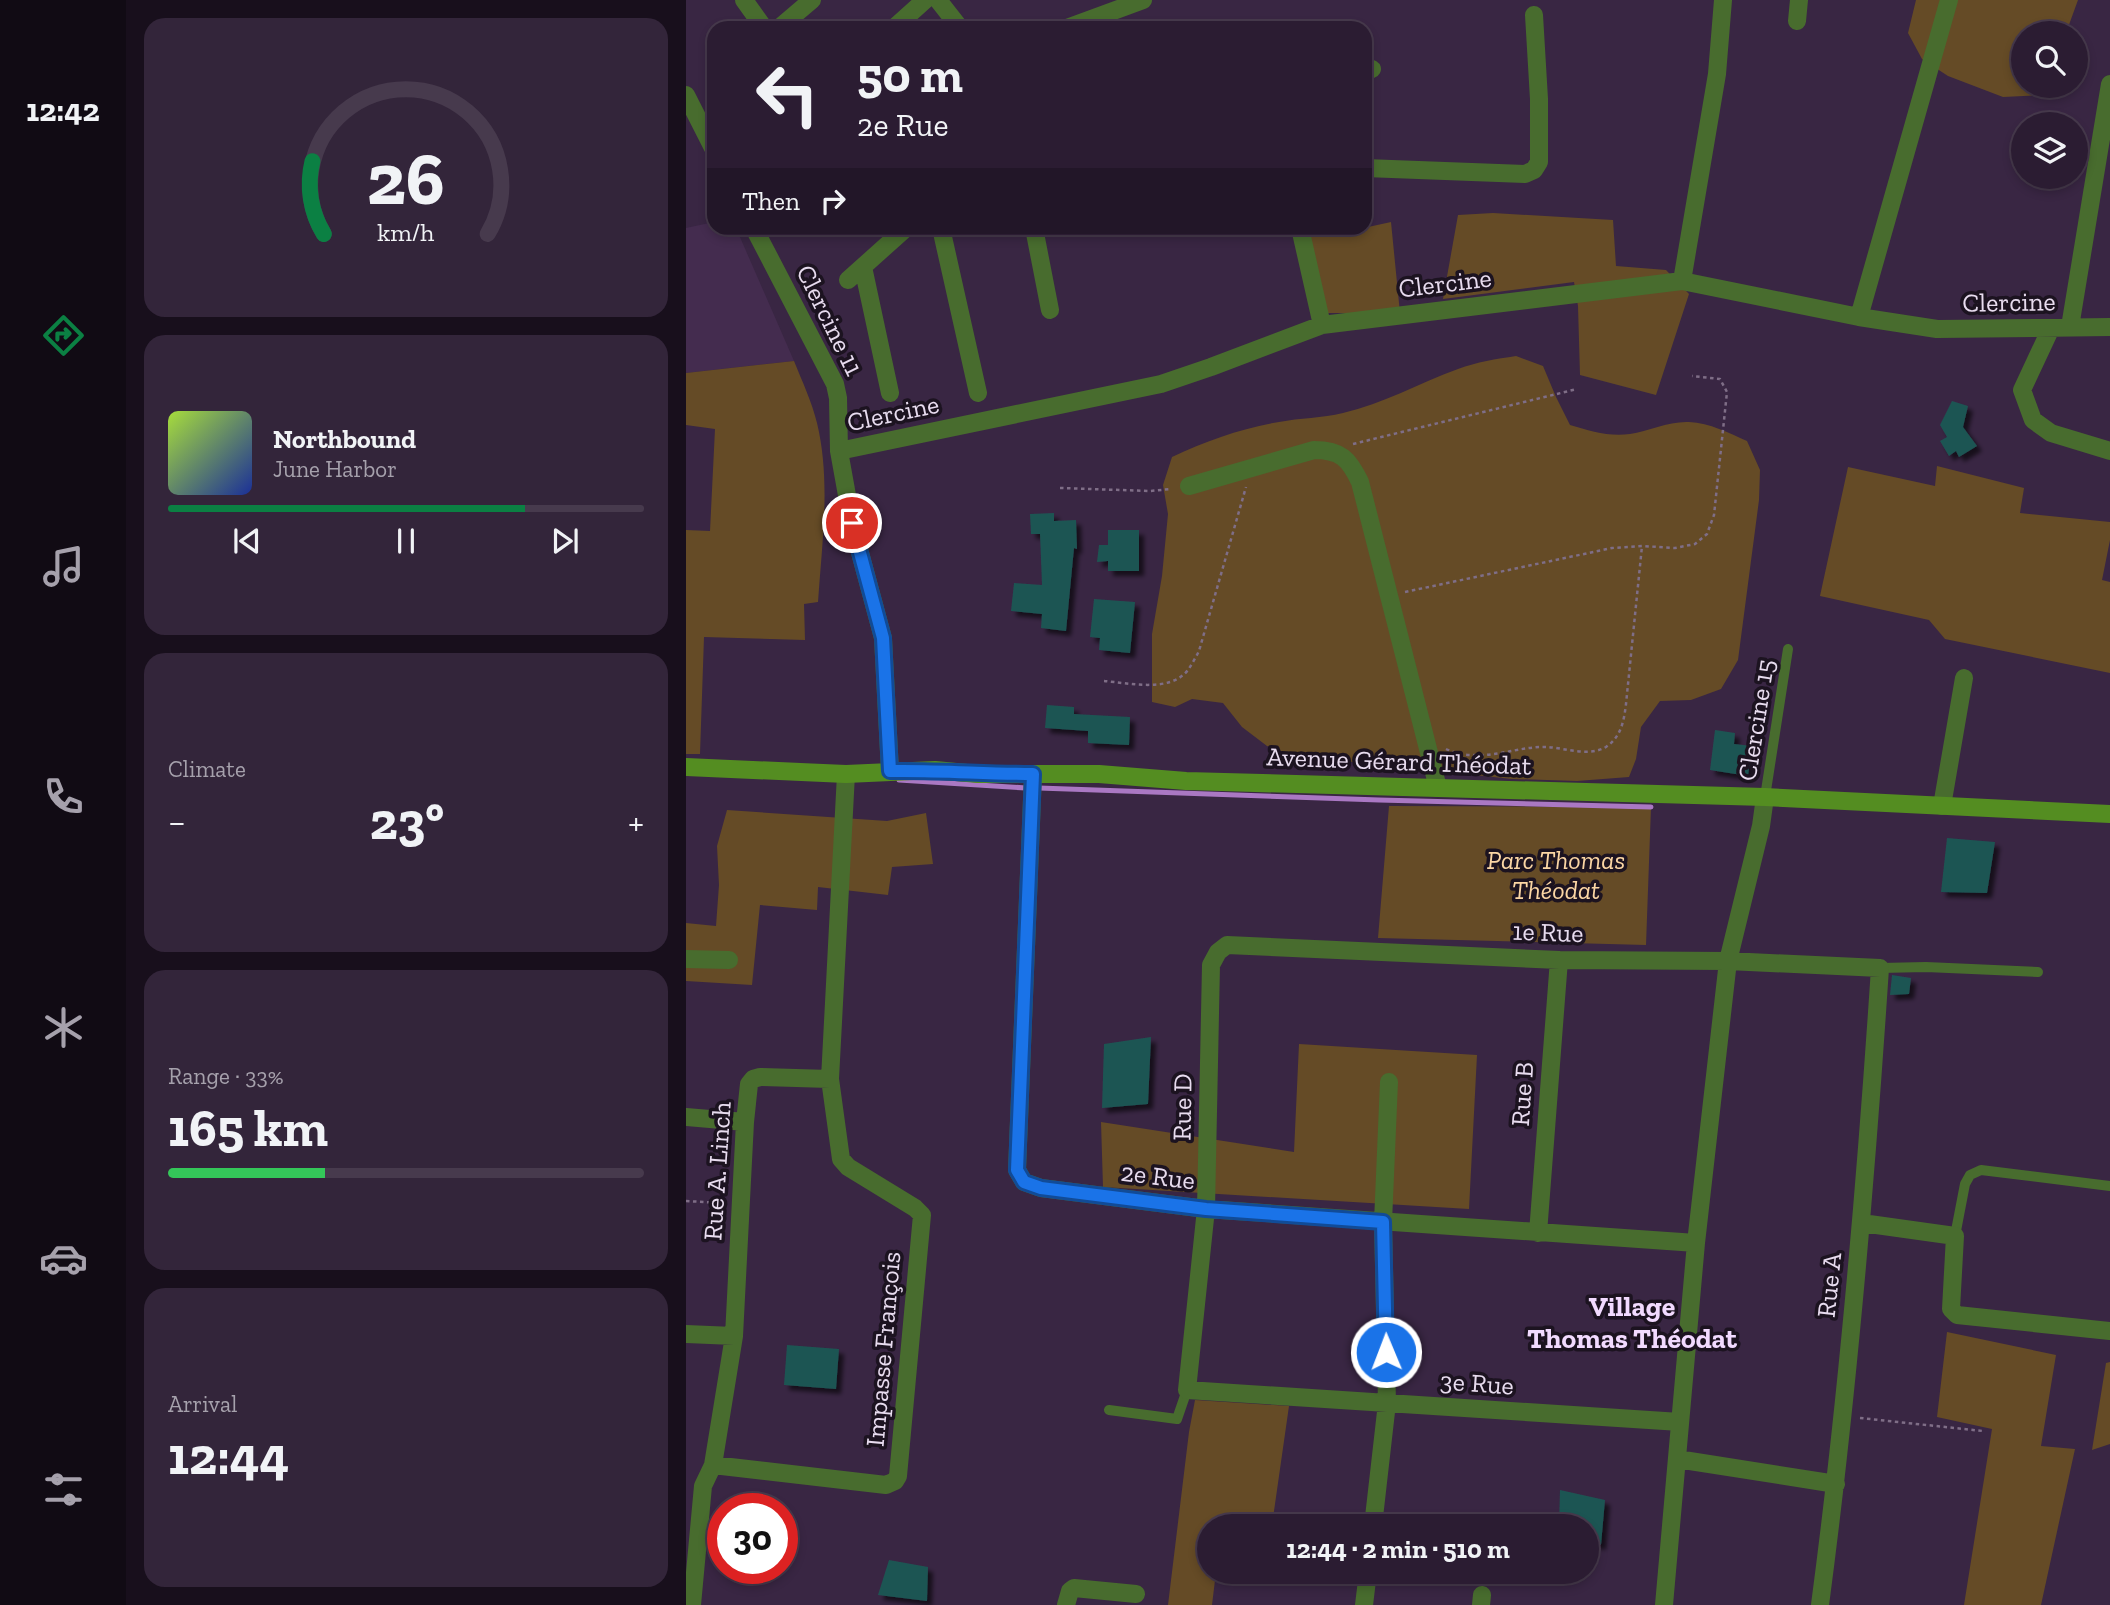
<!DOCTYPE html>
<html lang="en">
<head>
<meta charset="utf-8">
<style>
  :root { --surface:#2b1c32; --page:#33253a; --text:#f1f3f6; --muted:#a6a1ac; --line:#473a4d; --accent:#0b8043 }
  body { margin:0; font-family:"Zilla Slab",serif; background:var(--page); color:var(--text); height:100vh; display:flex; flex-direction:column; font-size:26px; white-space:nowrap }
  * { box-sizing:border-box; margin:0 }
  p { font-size:23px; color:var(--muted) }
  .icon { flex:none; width:38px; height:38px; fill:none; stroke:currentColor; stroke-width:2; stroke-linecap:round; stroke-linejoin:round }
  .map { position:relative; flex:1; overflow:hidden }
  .sheet { display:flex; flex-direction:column; gap:18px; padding:18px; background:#180f1c; width:560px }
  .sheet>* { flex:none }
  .banner { position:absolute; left:21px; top:21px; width:665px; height:214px; border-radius:21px; box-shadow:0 4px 10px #0003,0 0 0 2px var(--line); background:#2b1c32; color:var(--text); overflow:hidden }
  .controls { position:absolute; left:1325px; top:21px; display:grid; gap:14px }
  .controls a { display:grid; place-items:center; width:77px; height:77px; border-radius:50%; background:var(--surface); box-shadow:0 4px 10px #0003,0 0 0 2px var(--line); font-size:35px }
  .speed { position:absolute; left:21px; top:1493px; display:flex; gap:14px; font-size:35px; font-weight:700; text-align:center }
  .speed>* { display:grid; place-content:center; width:91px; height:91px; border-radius:50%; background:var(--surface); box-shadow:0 4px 10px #0003,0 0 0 2px var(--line); line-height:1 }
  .speed .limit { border:10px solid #d22; background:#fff; color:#111 }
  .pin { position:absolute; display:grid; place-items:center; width:60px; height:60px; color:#fff; margin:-30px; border:4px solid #fff; border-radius:50%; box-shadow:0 2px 7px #0007 }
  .me { position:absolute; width:77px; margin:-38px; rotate:359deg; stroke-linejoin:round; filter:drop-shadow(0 0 5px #0008) }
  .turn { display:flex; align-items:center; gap:24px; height:147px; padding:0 35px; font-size:32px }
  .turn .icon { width:91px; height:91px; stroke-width:2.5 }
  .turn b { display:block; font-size:49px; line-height:60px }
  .then { display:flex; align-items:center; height:66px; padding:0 35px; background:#0003; gap:14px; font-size:26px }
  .big { font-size:52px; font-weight:700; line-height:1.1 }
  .sheet .tile { flex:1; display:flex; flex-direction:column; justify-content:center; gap:10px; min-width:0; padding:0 24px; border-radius:21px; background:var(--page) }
  .sheet .dial { align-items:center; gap:0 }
  .dial svg { height:182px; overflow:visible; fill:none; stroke:var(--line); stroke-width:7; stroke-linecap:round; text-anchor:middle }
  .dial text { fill:var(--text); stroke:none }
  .song { display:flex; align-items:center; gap:21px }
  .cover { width:84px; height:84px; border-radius:10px; background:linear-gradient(135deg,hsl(80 70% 55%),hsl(230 70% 35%)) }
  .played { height:7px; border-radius:4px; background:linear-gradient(90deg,var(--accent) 75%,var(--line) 75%) }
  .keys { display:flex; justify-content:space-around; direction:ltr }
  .heat { display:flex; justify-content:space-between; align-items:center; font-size:38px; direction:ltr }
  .charge { height:10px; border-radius:5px; background:linear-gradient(90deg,#34c759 33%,var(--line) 0) }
  .trip { position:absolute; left:511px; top:1514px; width:402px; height:70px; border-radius:35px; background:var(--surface); box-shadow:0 4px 10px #0003,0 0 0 2px var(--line); font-weight:700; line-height:70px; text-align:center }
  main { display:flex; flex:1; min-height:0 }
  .tab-bar { display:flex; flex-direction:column; width:126px; justify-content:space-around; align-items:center; background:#110b14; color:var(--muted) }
  .tab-bar .icon { width:49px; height:49px }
  .tab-bar .current { color:var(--accent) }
  .tab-bar b { font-size:32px; color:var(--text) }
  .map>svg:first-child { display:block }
  .built { fill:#442c4f }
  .green { fill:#654b26 }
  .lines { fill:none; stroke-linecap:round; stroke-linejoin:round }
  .stream { stroke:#aa78c3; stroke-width:5 }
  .building { fill:#1e5453; filter:url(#shadow) }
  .path { stroke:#7f6e87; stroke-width:2.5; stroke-dasharray:3.5 3.5; stroke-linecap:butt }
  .lane { stroke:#486c2e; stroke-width:10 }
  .street { stroke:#486c2e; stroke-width:18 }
  .secondary { stroke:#548d21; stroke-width:18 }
  .route-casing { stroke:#114b97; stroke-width:18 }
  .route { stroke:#1a73e8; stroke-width:12 }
  .labels { text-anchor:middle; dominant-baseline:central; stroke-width:7; stroke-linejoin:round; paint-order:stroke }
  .street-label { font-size:26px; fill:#e8dcef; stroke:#1c1320 }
  .park-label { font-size:26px; font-style:italic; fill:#fbd6a4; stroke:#1c1320 }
  .neighbourhood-label { font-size:28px; font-weight:bold; fill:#f2daff; stroke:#1c1320 }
</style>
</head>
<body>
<main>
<nav class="tab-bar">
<b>12:42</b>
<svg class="icon current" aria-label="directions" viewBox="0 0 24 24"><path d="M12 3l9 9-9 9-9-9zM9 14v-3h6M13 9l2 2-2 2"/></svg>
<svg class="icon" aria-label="music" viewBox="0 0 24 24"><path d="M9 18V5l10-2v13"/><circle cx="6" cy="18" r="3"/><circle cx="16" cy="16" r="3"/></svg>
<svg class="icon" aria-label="phone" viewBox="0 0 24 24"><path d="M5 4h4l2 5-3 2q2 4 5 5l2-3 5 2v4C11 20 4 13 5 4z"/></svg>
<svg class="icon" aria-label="climate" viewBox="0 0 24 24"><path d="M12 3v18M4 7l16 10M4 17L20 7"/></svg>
<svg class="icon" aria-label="car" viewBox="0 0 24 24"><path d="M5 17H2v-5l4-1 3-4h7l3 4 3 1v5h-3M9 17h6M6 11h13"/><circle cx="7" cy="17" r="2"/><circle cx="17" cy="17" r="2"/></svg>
<svg class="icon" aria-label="filters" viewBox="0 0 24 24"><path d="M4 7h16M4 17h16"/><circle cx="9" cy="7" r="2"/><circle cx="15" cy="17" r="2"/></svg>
</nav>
<section class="sheet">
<div class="tile dial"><svg viewBox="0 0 100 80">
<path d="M14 69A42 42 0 1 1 86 69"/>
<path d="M14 69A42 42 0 0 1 9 37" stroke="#0b8043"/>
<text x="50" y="56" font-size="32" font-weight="700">26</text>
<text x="50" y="72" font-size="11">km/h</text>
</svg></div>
<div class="tile">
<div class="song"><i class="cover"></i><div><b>Northbound</b><p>June Harbor</p></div></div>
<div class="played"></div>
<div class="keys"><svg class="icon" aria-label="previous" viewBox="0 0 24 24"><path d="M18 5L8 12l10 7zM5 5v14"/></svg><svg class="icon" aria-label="pause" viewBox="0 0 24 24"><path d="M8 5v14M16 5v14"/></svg><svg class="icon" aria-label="next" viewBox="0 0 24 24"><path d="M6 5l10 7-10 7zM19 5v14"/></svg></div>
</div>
<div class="tile"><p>Climate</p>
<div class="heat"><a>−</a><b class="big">23°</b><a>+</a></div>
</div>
<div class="tile"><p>Range · 33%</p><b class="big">165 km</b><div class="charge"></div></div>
<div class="tile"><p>Arrival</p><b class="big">12:44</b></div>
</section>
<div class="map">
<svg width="1424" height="1605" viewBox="0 0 1424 1605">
  <defs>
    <filter id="shadow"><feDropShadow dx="5" dy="5" stdDeviation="2" flood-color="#0009"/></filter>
  </defs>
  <rect width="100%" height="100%" fill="#392643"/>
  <!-- built -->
  <path class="built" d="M28,222V228H50L108,361L0,373V228Z"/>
  <!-- green -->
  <path class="green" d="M1230,0H1392L1380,33H1337V86H1361L1358,95L1317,97L1262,76L1236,59L1222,33Z
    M807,213L927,220L930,266L980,270L1003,294L970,395L894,375L892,306L888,282L757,299L772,215Z
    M705,222L714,313H640L621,228L673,229Z
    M830,356L857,366L870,397L884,425C904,431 923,437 944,434C963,431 983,421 1003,422C1024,423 1043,433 1061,441L1074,470L1073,500L1052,660L1035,689L1005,700L974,701L955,727L950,759L943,777L891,781L826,779L609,756L581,746L556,727L537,703L506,699L489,707L466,702V634L476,576L482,514L477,485L486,457C520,441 556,428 593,422C614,418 636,418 657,413C697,404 733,383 772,369C791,362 810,359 830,356Z
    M108,361C116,381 126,402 131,423C145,481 136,543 132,602L118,604L119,640L18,637L14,754H0V530L24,531L29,429L0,425V373Z
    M1251,466L1338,488L1334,513L1424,522V540L1416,580L1424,582V673L1259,639L1243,620L1134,596L1162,467L1249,486Z
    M703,806L965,807L960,945L692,938Z
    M41,810L201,821L240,813L247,864L206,867L202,895L132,887L131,910L74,905L66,985L0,981V923L30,926L33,885L31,846Z
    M613,1044L791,1055L783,1209L417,1187L415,1122L608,1152Z
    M1261,1332L1370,1355L1355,1446L1389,1449L1355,1605H1278L1306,1429L1251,1417Z
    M1424,1362V1444L1406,1450L1420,1363Z
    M509,1400L603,1406L587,1518L539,1515L537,1526H523V1572H530L526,1605H482L503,1432Z"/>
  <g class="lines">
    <!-- stream -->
    <path class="stream" d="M213,780L340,788
      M353,788L693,800L965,807"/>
  </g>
  <!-- building -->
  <path class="building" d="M1266,401L1282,406L1277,427L1291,446L1273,457L1270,451L1263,456L1254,441L1261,437L1254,425Z
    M368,513V521L390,520L391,549L388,548L380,631L355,628L356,614L325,611L328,583L356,585L354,534H345L344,514Z
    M422,530H453V571H422V561L411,562L413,545H422Z
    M408,599L449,602L444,653L413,650L414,638L404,637Z
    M361,705L388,707V714L444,717L443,745L402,743V731L359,728Z
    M1029,730L1049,733L1048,744L1066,746L1062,776L1024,770Z
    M1261,838L1309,842L1301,893L1255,892Z
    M1206,975L1225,978L1223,994L1204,995Z
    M465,1037L462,1104L416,1108L418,1044Z
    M101,1345L153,1349L150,1389L98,1385Z
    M874,1490L919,1500L915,1545L901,1542V1526H873Z
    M203,1560L242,1567L241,1601L192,1595Z"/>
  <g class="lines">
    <!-- path -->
    <path class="path" d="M667,444L891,389
      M374,488L464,491L485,489
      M719,592L926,548L956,546L989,548L1009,544L1021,534L1028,515L1041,392L1034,379L1006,376
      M418,681C443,683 484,693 502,670C506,664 510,657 513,651L560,487
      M760,749C768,753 777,755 786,755C811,757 836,746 861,747C879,748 903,757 920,747C935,737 938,721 940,704L956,546
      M0,1201L37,1203
      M1174,1418L1297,1431"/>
    <!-- lane -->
    <path class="lane" d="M1079,797L1102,649
      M1194,968L1240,967L1352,972
      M1269,1236L1279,1184L1284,1175L1295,1170L1424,1186
      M423,1410L491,1419L501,1390"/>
    <!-- street -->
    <path class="street" d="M58,0L78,28
      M252,0L274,28
      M1111,21L1113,0
      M93,28L126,0
      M208,28L239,0
      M381,28L457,0
      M679,71L686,69
      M0,95L28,150
      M679,168L839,174L848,170L853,162V99L848,15
      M68,228L149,384L152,398L153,451L166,523L197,638L204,771
      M255,228L292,393
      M348,228L364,310
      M614,228L636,325
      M177,267L204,393
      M162,280L220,228
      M996,281L1031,74L1037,0
      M1173,317L1263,0
      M1384,327L1424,84
      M1365,328L1336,390L1347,420L1365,433L1424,451
      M153,451L475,384L525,367L636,325L996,281L1173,317L1251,329L1424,327
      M503,486L628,450C655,450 663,459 674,482L752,788
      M347,774L331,1170L338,1182L355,1188L520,1209L1010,1243
      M1256,806L1278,678
      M0,959L43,960
      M0,1117L59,1122
      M1176,1223L1269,1236L1265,1309L1271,1315L1424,1331
      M852,1233L873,960
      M0,1334L48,1336
      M994,1422L501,1390L520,1209L525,965L532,952L541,945L873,960L1042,961L1194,968C1180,1181 1162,1393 1134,1605
      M991,1459L1150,1484
      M27,1465L200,1485L209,1481L212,1476L236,1215L229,1208L162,1167L155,1159L144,1079
      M687,1526L701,1403L697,1222L703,1082
      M6,1605L17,1486L27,1465L48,1336L59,1122L63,1084L67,1079L74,1077L144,1079L160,774
      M380,1605L384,1591L388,1588L450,1594
      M678,1605L682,1572
      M795,1605L796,1595
      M978,1605L1010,1243L1042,961L1075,826L1079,797"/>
    <!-- secondary -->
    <path class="secondary" d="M0,767L160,774L249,770L292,774H413L500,781L1079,797L1424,814"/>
  </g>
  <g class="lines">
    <!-- route casing -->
    <g class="route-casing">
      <path id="route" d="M166,523L197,638L204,771C252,770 299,774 347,774L331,1170L338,1182L355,1188L520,1209L697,1222L700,1352"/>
    </g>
    <!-- route -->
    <use href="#route" class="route"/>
  </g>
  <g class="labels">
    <!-- street labels -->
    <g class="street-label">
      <text transform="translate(759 283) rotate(-7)">Clercine</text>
      <text transform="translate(1323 302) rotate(-1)">Clercine</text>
      <text transform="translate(144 320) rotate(64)">Clercine 11</text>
      <text transform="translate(207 413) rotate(-12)">Clercine</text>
      <text transform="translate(1070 720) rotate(-81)">Clercine 15</text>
      <text transform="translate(713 761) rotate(2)">Avenue Gérard Théodat</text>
      <text transform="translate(862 932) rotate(2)">1e Rue</text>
      <text transform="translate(836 1094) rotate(-86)">Rue B</text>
      <text transform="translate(496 1107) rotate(-89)">Rue D</text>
      <text transform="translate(31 1171) rotate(-86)">Rue A. Linch</text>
      <text transform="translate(472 1176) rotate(7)">2e Rue</text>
      <text transform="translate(1143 1285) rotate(-84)">Rue A</text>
      <text transform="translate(197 1349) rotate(-85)">Impasse François</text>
      <text transform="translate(791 1383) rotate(4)">3e Rue</text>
    </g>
    <!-- park labels -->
    <g class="park-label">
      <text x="870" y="860">Parc Thomas<tspan x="870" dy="30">Théodat</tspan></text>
    </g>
    <!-- neighbourhood labels -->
    <g class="neighbourhood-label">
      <text x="946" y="1306">Village<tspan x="946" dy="32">Thomas Théodat</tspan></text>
    </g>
  </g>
</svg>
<div class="controls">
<a><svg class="icon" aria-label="search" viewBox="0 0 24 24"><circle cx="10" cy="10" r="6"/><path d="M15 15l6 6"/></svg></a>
<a><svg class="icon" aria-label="layers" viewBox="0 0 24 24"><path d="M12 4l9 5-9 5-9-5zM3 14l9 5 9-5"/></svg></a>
</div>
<div class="speed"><div class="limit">30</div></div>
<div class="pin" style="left:166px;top:523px;background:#d93025"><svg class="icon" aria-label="arrive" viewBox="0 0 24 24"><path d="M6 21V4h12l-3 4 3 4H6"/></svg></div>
<svg class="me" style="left:700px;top:1352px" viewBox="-20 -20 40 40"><circle r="17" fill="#1a73e8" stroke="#fff" stroke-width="3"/><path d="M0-11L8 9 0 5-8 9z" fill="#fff"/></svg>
<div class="trip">12:44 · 2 min · 510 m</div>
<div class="banner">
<div class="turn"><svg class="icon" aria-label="left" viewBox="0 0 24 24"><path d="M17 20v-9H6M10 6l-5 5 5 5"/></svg><div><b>50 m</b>2e Rue</div></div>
<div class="then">Then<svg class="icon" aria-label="right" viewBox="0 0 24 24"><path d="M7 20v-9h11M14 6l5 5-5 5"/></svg></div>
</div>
</div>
</main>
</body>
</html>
